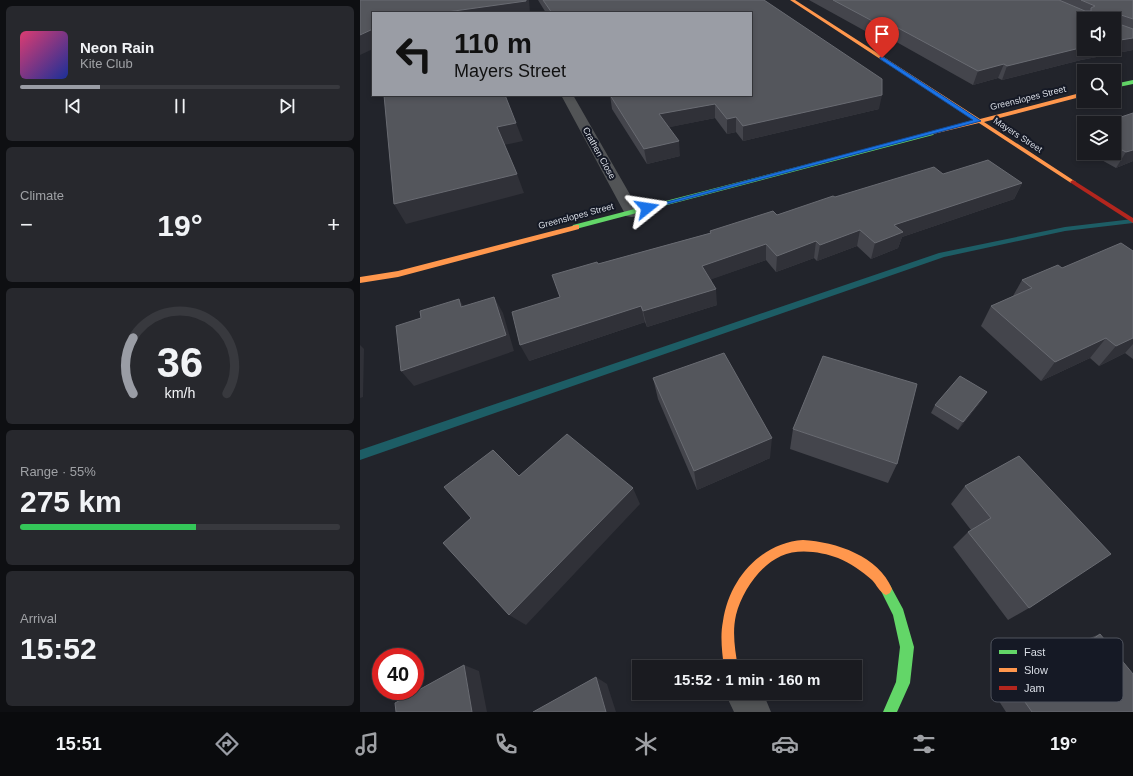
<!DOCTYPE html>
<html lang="en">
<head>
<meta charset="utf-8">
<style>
  :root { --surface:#1a1b20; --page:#27282d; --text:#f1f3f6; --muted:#9fa1a5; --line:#38393e; --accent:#9a9da5 }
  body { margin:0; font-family:Arial,sans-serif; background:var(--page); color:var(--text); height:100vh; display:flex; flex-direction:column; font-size:15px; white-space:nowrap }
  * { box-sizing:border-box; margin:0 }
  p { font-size:13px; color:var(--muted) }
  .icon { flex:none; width:22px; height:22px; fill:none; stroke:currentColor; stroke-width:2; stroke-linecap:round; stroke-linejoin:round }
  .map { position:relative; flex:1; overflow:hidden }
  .panel { display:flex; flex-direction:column; gap:6px; padding:6px; background:#0e0f12; width:360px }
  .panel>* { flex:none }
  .banner { position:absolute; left:12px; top:12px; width:380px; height:84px; border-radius:0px; box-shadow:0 2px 6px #0003,0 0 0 1px var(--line); background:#9a9da5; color:#111; overflow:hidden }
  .tools { position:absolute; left:717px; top:12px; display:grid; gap:8px }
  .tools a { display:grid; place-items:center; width:44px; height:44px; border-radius:0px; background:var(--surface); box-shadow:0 2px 6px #0003,0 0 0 1px var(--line); font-size:20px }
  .speed { position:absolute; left:12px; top:648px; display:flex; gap:8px; font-size:20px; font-weight:700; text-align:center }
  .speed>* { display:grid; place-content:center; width:52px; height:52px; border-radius:50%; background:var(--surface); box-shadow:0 2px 6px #0003,0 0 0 1px var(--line); line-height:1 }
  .speed .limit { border:6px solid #d22; background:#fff; color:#111 }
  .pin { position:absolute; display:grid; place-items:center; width:34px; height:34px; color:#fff; margin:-41px -17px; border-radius:50% 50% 50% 0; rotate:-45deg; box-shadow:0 0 4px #0007 }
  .pin .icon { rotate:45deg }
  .me { position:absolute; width:44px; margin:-22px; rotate:75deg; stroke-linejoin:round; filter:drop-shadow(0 0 3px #0008) }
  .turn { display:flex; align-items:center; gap:14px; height:84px; padding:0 16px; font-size:18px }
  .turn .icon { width:52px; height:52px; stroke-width:2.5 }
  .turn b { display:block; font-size:28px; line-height:34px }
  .big { font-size:30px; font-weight:700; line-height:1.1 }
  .panel .tile { flex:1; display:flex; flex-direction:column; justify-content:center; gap:6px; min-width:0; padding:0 14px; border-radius:6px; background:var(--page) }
  .panel .dial { align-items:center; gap:0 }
  .dial svg { height:104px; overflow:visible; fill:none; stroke:var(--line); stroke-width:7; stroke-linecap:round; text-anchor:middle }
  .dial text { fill:var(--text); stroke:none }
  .song { display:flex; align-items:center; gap:12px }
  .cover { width:48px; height:48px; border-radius:6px; background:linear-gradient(135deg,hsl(340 70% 55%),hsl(230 70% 35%)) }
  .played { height:4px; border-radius:2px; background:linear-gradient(90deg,var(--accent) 25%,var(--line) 25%) }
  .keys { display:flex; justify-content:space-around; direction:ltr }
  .heat { display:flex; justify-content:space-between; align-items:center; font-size:22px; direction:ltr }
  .charge { height:6px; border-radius:3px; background:linear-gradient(90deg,#34c759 55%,var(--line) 0) }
  .trip { position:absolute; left:272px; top:660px; width:230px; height:40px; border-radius:0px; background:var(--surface); box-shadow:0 2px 6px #0003,0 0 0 1px var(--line); font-weight:700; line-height:40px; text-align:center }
  .tab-bar { display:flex; height:64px; justify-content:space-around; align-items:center; background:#0a0b0d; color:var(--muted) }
  .tab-bar .icon { width:28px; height:28px }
  .tab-bar .current { color:var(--accent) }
  .tab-bar b { font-size:18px; color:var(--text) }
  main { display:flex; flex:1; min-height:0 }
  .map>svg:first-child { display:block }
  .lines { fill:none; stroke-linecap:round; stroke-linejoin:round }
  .stream { fill:#1d5d65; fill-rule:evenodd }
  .street { fill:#525456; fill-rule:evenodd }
  .fast { fill:#63d668; fill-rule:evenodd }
  .slow { fill:#ff974d; fill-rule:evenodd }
  .jam { fill:#b3261e; fill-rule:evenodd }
  .wall { fill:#44454c }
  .shaded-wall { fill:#303138 }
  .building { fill:#54565c; stroke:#696b72 }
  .route { fill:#1a73e8; stroke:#114b97 }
  .labels { text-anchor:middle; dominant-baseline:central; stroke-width:4; stroke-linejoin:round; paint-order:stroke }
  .far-street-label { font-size:9px; fill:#dadee6; stroke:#151925 }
  .key { fill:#151925; stroke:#50545f; stroke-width:1 }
  .key-label { font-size:11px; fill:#dadee6 }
</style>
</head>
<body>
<main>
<section class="panel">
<div class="tile">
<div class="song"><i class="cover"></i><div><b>Neon Rain</b><p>Kite Club</p></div></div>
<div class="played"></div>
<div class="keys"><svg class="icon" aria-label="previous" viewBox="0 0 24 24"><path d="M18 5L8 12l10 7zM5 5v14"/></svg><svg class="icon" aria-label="pause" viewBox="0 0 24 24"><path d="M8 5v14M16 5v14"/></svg><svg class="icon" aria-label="next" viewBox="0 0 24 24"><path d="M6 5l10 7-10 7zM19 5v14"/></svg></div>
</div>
<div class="tile"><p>Climate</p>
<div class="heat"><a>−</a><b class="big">19°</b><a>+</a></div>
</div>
<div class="tile dial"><svg viewBox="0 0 100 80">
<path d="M14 69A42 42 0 1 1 86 69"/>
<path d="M14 69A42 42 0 0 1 14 26" stroke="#9a9da5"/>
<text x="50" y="56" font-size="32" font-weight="700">36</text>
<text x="50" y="72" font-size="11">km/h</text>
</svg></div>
<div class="tile"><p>Range · 55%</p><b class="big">275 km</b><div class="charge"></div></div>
<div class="tile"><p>Arrival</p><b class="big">15:52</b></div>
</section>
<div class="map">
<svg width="773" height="712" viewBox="0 0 773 712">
  <rect width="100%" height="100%" fill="#22242b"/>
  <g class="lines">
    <!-- stream -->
    <path class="stream" d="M773,219V223L705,231L584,257L0,460V450L579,253L705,227Z"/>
    <!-- street -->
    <path class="street" d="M201,95H213L280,212L278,216L272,217L266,216L264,212Z
      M365,693H401L406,700L411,712H374Z"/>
    <!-- fast -->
    <path class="fast" d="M773,80V84L754,88V84Z
      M571,132L574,134L573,135L216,229L212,227L213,225Z
      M526,583L530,585L543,609L554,647L550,683L537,712H523L536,682L540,647L533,615L520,589L522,585Z"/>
    <!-- slow -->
    <path class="slow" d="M430,0H435L620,119L724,92V96L624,122L716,182L711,183L619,123L569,135V133L615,121Z
      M216,225H219V229L38,277L0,283V277L38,271Z
      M443,540C476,542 519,556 532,589L530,593L526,595C519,592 517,585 512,580C502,571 490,563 478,558C462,552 438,548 421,556C399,566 382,592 376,615C372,632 375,650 378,667H364C362,652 360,636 363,621C369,580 400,543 443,540Z"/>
    <!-- jam -->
    <path class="jam" d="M713,180L773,218V223L711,183L710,182Z"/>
  </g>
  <!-- wall -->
  <path class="wall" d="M178,0H404L519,109L383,141L376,132L367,134L355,118L309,127L320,156L287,164L252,109L250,95H391V13H186Z
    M449,0H773V50L721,60L642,80L638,78L613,85L524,35L516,37Z
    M773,113V161L756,168L729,153H754V123L758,118Z
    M724,135V150L718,147Z
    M583,174L662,183L654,199L542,237L538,248L511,259L497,246L457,261L454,258L416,272L406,260L351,279L357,305L287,327L285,322L169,361L200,297L238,264L350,233V231L417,215L475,197Z
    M773,251V359L765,353L739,366L730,358L681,381L621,326L631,306L653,296L662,280L702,268Z
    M293,378L410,458L337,490L298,399Z
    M627,392L622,400L598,430L571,413L575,405Z
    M433,429L537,464L528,483L430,449Z
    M659,456L669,608L648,620L593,547L608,532L611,530L591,504L605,486Z
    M740,634L773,712H646L637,698L714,644Z"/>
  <!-- shaded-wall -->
  <path class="shaded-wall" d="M166,0H169L170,13H87V12Z
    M527,22L524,35L516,37L518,24Z
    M13,29V49L0,55V35Z
    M773,38V50L721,60L642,80L647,66L724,47V49H754V41Z
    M644,64L638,78L613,85L618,71Z
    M522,95L519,109L383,141V126Z
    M355,104V118L301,129L299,114Z
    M376,117V132L367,134V119Z
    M156,123L163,141L144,145L137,127Z
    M319,141L320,156L287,164L284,149Z
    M773,150V161L756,168L766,152Z
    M157,174L164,193L46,224L34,204Z
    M662,183L654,199L542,237L538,248L511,259L515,243L534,225Z
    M500,230L497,246L457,261L460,245Z
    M456,241L454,258L416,272L417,256Z
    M406,244V260L344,282L342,266Z
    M356,289L357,305L287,327L283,311Z
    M134,297L143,313L154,351L54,386L41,371Z
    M99,299L109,315L101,307Z
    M281,306L285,322L169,361L160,345Z
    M746,338L730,358L681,381L695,362Z
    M773,338V344L765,353L739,366L756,346Z
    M0,345L4,349L3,397L0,398Z
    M627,392L622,400L598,430L603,422Z
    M412,438L410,458L337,490L334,471Z
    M273,488L280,504L166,625L149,615Z
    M104,665L119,671L127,712H112Z
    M236,677L247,684L256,712H246Z"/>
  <!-- building -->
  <path class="building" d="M0,0H166V1L87,12V13H13V29L0,35Z
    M183,0H404L522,79V95L383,126L376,117L367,119L355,104L299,114L319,141L284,149L250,95H391V13H192Z
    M473,0H699L725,11H731V8L735,6L721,0H773V19L761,15L759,16V24L773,29V38L754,41V19H724V47L647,66L644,64L618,71L527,22L518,24Z
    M24,95H145L156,123L137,127L157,174L34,204Z
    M773,113V150L766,152L754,146V123H752L762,120L758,118Z
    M628,160L662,183L534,225L543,232L515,243L500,230L460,245L456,241L417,256L406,244L342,266L356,289L283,311L281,306L160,345L152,312L200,297L192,275L237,262L238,264L351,233L350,231L413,211L417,215L473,196L475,197L574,167L583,174Z
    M761,243L773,251V338L756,346L746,338L695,362L631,306L672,288L662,280L698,265L702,268Z
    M134,297L146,335L41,371L36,326L61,318L60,311L99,299L101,307Z
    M364,353L412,438L334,471L293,378Z
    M463,356L557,384L537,464L433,429Z
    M600,376L627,392L603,422L575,405Z
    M207,434L273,488L149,615L83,543L111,518L84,487L133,450L159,476Z
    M659,456L751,554L669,608L608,532L631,518L605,486Z
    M740,634L773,674V712H672L658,692Z
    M104,665L112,712H36L35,703Z
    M236,677L246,712H173Z"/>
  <!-- route -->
  <path class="route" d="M520,57H523L621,121L289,209L284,208L613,120L520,59Z"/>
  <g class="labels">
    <!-- far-street labels -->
    <g class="far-street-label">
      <text transform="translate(668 98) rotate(-14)">Greenslopes Street</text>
      <text transform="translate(658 135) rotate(33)">Mayers Street</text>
      <text transform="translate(239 153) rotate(61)">Crathen Close</text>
      <text transform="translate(216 216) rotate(-15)">Greenslopes Street</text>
    </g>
  </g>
  <!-- legend -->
  <rect x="631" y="638" width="132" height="64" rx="6" class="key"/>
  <rect x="639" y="650" width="18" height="4" fill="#63d668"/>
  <rect x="639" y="668" width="18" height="4" fill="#ff974d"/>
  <rect x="639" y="686" width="18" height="4" fill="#b3261e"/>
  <g class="key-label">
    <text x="664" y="656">Fast</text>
    <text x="664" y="674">Slow</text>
    <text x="664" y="692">Jam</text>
  </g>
</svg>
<div class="tools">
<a><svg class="icon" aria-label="sound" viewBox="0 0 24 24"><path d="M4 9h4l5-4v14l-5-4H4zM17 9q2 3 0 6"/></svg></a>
<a><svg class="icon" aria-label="search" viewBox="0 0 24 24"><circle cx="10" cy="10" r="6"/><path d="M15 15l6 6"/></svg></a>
<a><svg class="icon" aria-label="layers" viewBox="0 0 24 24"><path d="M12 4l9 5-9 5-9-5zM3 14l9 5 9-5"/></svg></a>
</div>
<div class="speed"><div class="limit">40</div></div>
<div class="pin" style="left:522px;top:58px;background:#d93025"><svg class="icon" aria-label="arrive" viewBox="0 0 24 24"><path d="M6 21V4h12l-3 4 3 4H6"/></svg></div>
<svg class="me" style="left:287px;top:208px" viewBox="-20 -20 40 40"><path d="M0-17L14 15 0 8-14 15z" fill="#1a73e8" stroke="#fff" stroke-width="4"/></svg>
<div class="trip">15:52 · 1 min · 160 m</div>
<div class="banner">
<div class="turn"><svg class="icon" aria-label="left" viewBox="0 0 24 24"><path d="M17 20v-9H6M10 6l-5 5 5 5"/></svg><div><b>110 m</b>Mayers Street</div></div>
</div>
</div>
</main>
<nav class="tab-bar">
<b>15:51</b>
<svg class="icon current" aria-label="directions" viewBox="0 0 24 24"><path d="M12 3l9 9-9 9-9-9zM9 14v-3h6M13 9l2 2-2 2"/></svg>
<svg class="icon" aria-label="music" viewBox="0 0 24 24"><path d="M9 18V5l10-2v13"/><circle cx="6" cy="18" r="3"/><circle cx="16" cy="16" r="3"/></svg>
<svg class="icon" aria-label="phone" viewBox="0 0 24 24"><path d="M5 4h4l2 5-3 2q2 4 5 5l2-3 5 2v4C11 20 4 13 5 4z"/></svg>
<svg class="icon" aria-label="climate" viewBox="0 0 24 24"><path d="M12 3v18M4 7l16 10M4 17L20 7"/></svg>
<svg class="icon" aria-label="car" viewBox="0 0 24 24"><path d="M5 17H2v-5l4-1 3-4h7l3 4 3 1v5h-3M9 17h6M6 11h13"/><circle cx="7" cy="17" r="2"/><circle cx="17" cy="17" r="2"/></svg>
<svg class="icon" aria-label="filters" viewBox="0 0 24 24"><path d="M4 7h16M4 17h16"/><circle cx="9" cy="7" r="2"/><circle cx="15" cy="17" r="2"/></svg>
<b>19°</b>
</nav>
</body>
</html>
